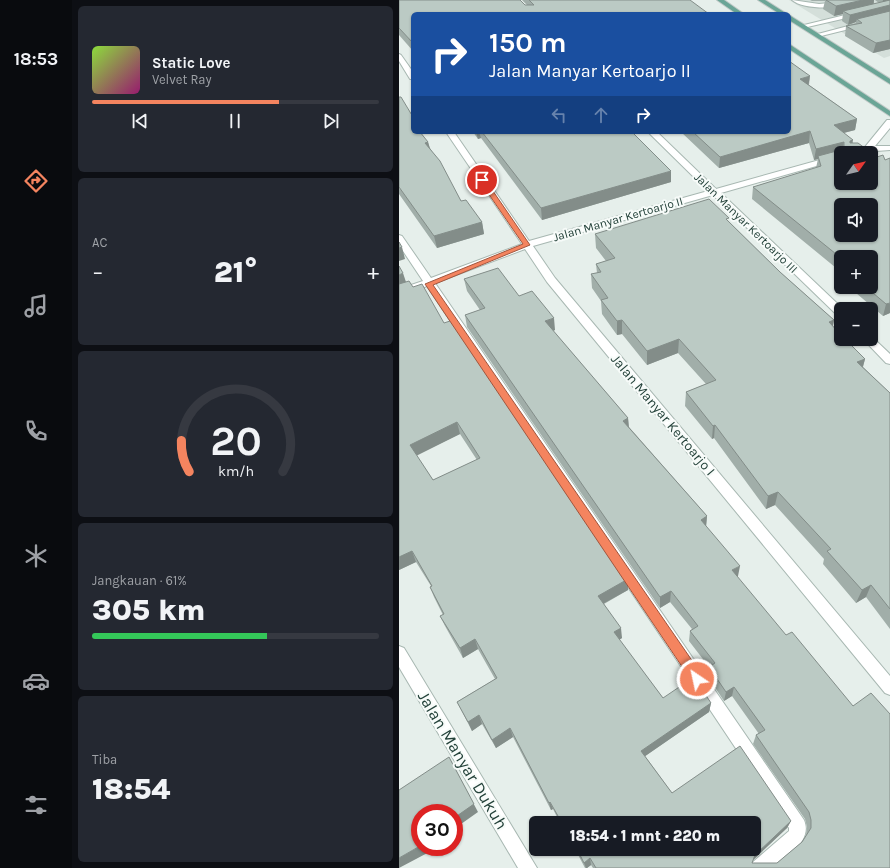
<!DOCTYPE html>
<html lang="id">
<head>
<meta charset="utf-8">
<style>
  :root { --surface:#171b24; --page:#242831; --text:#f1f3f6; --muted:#9ea1a6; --line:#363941; --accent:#f4845f }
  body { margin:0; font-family:Karla,sans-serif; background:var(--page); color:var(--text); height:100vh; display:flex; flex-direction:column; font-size:15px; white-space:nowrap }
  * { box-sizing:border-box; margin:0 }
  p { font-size:13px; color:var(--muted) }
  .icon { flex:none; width:22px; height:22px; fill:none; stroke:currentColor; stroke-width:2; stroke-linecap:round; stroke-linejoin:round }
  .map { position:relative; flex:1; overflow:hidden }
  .drawer { display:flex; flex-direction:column; gap:6px; padding:6px; background:#0d0f14; width:327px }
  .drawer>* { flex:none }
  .top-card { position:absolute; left:12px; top:12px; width:380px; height:122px; border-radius:6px; box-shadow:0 1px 3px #0004; background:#1a4fa0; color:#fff; overflow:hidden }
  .needle { width:26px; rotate:56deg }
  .controls { position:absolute; left:435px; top:146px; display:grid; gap:8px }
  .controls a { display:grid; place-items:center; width:44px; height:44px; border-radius:6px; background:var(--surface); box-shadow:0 1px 3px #0004; font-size:20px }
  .speed { position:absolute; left:12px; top:804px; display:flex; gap:8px; font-size:20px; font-weight:700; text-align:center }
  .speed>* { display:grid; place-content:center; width:52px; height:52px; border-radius:50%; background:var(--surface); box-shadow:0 1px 3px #0004; line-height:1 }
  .speed .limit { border:6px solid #d22; background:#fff; color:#111 }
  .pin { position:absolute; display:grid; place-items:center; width:34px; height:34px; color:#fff; margin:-17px; border:2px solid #fff; border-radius:50%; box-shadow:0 1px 4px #0007 }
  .me { position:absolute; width:44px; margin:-22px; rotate:326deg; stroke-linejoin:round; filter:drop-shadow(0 0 3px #0008) }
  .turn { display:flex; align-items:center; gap:14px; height:84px; padding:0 12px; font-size:18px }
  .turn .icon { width:52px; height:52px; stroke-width:2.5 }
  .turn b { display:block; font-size:28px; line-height:34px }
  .lanes { display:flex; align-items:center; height:38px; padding:0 12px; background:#0003; justify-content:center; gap:20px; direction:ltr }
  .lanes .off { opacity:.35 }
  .big { font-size:30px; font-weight:800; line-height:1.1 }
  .drawer .widget { flex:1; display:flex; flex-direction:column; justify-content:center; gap:6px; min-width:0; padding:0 14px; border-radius:6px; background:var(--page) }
  .drawer .dial { align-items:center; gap:0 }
  .dial svg { height:104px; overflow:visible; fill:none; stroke:var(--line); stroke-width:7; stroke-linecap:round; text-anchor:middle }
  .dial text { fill:var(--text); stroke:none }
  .song { display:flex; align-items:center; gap:12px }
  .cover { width:48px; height:48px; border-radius:6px; background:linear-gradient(135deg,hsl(90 70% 55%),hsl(320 70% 35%)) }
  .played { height:4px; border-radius:2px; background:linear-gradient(90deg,var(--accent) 65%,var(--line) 65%) }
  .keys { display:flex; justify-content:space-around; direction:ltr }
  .heat { display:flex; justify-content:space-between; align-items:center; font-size:22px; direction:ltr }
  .charge { height:6px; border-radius:3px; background:linear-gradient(90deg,#34c759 61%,var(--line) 0) }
  .trip { position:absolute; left:130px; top:816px; width:232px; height:40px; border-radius:6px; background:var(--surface); box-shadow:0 1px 3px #0004; font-weight:800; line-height:40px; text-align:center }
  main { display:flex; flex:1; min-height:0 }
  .menu { display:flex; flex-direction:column; width:72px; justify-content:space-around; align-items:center; background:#090b0e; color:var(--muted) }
  .menu .icon { width:28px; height:28px }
  .menu .active { color:var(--accent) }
  .menu b { font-size:18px; color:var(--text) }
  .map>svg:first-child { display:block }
  .built { fill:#d4dfda }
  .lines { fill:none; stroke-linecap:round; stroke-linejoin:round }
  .service-casing { stroke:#a8b8b2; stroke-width:2 }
  .minor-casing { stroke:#a8b8b2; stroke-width:2 }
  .primary-casing { stroke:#c2cac8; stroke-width:2 }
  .service { fill:#fff; fill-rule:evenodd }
  .minor { fill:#fff; fill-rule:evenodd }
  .primary { fill:#6aa596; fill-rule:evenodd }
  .wall { fill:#a1aea9; fill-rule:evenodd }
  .shaded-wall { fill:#838d89 }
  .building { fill:#bbcac4; stroke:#838d89; fill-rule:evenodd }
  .route { fill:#f4845f; stroke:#9f563e }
  .labels { text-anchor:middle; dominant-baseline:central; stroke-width:4; stroke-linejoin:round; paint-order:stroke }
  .far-street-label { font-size:12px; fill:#24423a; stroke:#f7fbf9 }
  .street-label { font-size:14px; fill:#24423a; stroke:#f7fbf9 }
  .near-street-label { font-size:17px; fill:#24423a; stroke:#f7fbf9 }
</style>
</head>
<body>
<main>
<nav class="menu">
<b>18:53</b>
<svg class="icon active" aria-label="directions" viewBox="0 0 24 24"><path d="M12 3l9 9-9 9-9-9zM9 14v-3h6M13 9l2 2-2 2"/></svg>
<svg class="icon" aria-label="music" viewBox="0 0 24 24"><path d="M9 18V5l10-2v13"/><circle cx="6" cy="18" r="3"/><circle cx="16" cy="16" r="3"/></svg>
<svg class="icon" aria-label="phone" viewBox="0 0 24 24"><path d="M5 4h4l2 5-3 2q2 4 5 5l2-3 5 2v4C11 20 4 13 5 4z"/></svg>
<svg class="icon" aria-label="climate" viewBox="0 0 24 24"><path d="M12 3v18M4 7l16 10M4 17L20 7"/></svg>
<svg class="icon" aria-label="car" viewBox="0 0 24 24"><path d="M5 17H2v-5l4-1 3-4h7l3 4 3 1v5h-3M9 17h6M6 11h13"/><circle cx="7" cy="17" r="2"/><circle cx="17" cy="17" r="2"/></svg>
<svg class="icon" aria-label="filters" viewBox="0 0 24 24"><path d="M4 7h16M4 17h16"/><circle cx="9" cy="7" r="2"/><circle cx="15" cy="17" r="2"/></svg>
</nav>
<section class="drawer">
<div class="widget">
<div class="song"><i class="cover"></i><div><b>Static Love</b><p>Velvet Ray</p></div></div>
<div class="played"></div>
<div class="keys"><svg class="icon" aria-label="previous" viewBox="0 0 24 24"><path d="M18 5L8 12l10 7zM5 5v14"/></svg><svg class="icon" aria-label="pause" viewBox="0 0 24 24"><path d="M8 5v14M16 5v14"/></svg><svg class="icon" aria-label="next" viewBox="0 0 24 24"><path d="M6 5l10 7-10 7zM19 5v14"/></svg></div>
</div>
<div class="widget"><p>AC</p>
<div class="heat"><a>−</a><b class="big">21°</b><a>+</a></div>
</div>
<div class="widget dial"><svg viewBox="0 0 100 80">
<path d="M14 69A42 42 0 1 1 86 69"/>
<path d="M14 69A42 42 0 0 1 8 45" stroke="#f4845f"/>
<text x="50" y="56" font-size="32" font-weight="700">20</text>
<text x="50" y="72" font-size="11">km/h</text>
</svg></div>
<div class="widget"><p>Jangkauan · 61%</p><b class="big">305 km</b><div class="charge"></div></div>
<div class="widget"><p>Tiba</p><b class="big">18:54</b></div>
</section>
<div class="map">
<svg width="491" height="868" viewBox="0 0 491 868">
  <rect width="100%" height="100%" fill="#e6efeb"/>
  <!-- built -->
  <path class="built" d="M390,0H491V56L485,58Z"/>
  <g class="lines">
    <!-- service casing -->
    <g class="service-casing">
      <path id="service" d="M393,0L420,4L463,0C449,9 406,11 393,0Z"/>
    </g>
    <!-- minor casing -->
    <g class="minor-casing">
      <path id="minor" d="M491,4V8L404,28L401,26Z
        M491,15V19L418,37L415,35Z
        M0,54L2,55L14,72V79H11L0,61Z
        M488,120H491V128L476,146H491V150L450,153L466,147Z
        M47,132H55L130,241L309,191L249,132H258L317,189L442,154V159L322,193L444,309H442V316L438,315L314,195L134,246L156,278L491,676V695L486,693L148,282L126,249L36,283L405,820C414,841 388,856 374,868H351L354,862L390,831V828L28,286L0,296V289L24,281L0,245V235L3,236L32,278L123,244Z
        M472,336L491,354V364L487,363L464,339H472Z
        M0,646L5,648L138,868H119L0,667Z"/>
    </g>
    <!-- primary casing -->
    <g class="primary-casing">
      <path id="primary" d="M318,0H325L345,14H338Z
        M359,0H366L388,14H381Z
        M390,15L491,79V84L390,20Z
        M390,44L491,111V116L390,49Z"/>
    </g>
    <!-- service -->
    <use href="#service" class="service"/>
    <!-- minor -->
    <use href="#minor" class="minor"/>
    <!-- primary -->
    <use href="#primary" class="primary"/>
  </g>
  <!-- wall -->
  <path class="wall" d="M0,0L126,5H128L123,0H291L14,14V51L0,35Z
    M411,0H475V4L480,3L476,0H491V49L474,53L446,36L447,26L457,24V22L449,25L443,21L444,14L435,16L424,9L426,1H413Z
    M411,76L410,85L458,119L456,130L445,133L454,143L491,313L484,316L457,293L458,287H472V257H442V272L353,199L354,187L417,168L419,159L415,160L410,143L320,168L282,132H390Z
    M0,97L14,132L29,142L31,148L62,201L83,222L85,234L38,248L0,194Z
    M74,132H233L272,182L143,220L82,138L79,139Z
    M330,222L381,272L435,320L434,326L466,359L464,367L491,393V629L467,597L457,603L424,564L425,559L376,505L367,509L315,438L313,439L286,406L287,392L307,384L279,353L248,365L223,334L218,335L203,314L202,301L193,288L192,274L198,273L197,264L207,261L197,248L196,234Z
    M65,279L120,296L156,330L154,331L229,418L230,427L308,516L307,526L339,576L338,577L491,868H194L192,865L188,868H186L176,849H355V823H161L154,809L152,810L114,737L97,748L83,724L73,731L58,702L96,679L79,649L64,658L46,626L41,616L44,615L35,597L31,587L32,586L17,562L0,570L7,282L14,287L45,323L229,579V590L205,604L223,638L220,640L264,698L312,703L310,712L246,756L273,793L392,821L388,828L354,860L353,863H378L403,842L407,835L408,827L406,819L354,744L357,735L360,734L333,696L325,701L309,677L310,667L290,641L291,631L293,629L271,602L261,608L68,327L66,315L81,310L68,291ZM61,434L78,460L34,480L17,455Z"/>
  <!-- shaded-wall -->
  <path class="shaded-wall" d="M464,0H475L474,7L444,11V14L435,16L437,6Z
    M484,0H491V3L483,4Z
    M491,5V14L458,19L457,22L449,25L451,15Z
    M491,40V49L474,53L477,43Z
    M411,76L409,87L401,79Z
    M458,119L456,130L432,136L435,125Z
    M411,131L410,143L320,168L321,157Z
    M77,132H80L82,138L79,139Z
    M454,140L452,151L451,141Z
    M29,142L32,153L26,143Z
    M445,142L443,153L419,156V159L415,160L417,149Z
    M272,171V182L143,220L142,208Z
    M83,222L85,234L38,248L35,236Z
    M3,247L6,259L0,261V248Z
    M4,273L8,285L0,288V275Z
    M491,303V313L484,316L487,304Z
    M155,318L156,330L148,333L146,321Z
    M223,320V334L218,335V321Z
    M435,320L432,334L430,322Z
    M280,339L279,353L248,365V351Z
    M466,359L462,373L458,362Z
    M229,418L230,430L224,421Z
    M58,422L61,434L15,457L11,445Z
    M316,425L315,438L313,439L314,426Z
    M379,492L376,505L367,509L369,496Z
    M308,516L307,527L302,520Z
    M13,551L17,562L0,570V557Z
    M341,566L339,576L331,581L333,570Z
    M229,579V590L200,606L199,596Z
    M472,585L467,597L457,603L463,590Z
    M272,591L271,602L261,608V597Z
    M222,628L223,638L216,642L215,632Z
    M76,639L79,649L64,658L61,648Z
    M335,687L333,696L325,701L327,692Z
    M312,703L310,712L242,759V751Z
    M80,715L83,724L73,731L69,722Z
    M111,728L114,737L97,748L93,740Z
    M50,757L79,812L55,829V818Z
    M151,802L154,809L152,810L150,803Z
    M392,821L388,828L353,861L356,855Z
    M21,846V847H33L34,850L0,868V858Z
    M191,858L192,865L188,868H187L185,863Z"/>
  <!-- building -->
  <path class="building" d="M0,0H121L126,5H135L130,0H291L310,14H14V43L0,28Z
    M427,0H464L437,6Z
    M491,0V5L451,15L444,11Z
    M491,11V40L477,43L447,26L463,23L458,19Z
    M390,61L411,76L401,79L458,119L435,125L454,140L451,141V143H459L478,157L484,155L486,160L491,158V303L487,304L467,287H472V257H442V258L354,187L422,166L419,156L445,149V142L417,149L411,131L321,157L294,132H390ZM442,153H472V183H442ZM442,205H472V235H442Z
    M0,97H2L14,117V132H21L29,142L26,143L41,161L62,201L67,200L83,222L35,236L0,187Z
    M83,132H233L272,171L142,208Z
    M310,199L330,218L327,219L381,272L435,320L430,322L442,335V339H446L466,359L458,362L491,393V609L472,585L463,590L428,551L432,549L379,492L369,496L316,425L314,426L287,392L317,380L280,339L248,351L223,320L218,321L202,300L209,298L192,274L202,272L197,264L216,258L196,234Z
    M0,242L3,247L0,248Z
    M0,266L4,273L0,275Z
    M99,268L120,296L133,291L155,318L146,321L229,418L224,421L308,516L302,520L341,566L333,570L387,635L393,632L454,706L472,693L491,714V868H197L191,858L185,863L178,849H355V823H163L151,802L150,803L111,728L93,740L80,715L69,722L58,702L98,678L76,639L61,648L41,616L45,614L31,587L33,586L13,551L0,557V284L10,281L14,287L23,284L45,323L54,320L229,579L199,596L222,628L215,632L264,698L295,677L312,703L242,751L273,793L341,746L392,821L356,855L353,863H378L403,842L412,828V820L410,812L357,735L366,730L335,687L327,692L310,667L316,663L291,631L299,626L272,591L261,597L66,315L86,308L65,279ZM58,422L81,458L34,480L11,445Z
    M50,757L75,804L55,818V813H21V846L0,858V790Z"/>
  <!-- route -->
  <path class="route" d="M81,178H85L131,245L34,285L303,675L304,679L303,683L298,684L294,683L26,284L124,244L80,180Z"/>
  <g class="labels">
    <!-- far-street labels -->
    <g class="far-street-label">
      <text transform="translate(219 219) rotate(-16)">Jalan Manyar Kertoarjo II</text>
      <text transform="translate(347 223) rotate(44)">Jalan Manyar Kertoarjo III</text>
    </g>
    <!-- street labels -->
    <g class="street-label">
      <text transform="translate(264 415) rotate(50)">Jalan Manyar Kertoarjo I</text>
    </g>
    <!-- near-street labels -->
    <g class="near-street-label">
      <text transform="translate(64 760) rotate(59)">Jalan Manyar Dukuh</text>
    </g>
  </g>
</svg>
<div class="controls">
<a><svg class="needle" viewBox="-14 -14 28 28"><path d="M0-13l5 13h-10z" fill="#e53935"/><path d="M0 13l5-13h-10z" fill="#9ea1a6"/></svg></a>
<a><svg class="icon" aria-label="sound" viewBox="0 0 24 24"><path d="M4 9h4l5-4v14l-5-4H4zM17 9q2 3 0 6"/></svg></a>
<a>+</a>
<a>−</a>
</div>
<div class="speed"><div class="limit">30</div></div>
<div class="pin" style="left:83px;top:180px;background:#d93025"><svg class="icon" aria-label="arrive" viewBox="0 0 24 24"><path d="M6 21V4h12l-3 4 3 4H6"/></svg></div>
<svg class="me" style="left:298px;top:679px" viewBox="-20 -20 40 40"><circle r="17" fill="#f4845f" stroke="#fff" stroke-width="3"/><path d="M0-11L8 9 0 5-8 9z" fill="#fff"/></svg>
<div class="trip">18:54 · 1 mnt · 220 m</div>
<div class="top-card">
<div class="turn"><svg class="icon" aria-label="right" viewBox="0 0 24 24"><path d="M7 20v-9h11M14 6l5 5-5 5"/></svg><div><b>150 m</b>Jalan Manyar Kertoarjo II</div></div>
<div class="lanes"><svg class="icon off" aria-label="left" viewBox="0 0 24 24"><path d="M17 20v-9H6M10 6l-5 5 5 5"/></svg><svg class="icon off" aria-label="ahead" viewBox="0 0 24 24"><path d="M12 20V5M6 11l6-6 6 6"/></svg><svg class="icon" aria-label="right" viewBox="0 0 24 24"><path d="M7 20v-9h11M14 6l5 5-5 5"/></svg></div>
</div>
</div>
</main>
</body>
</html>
